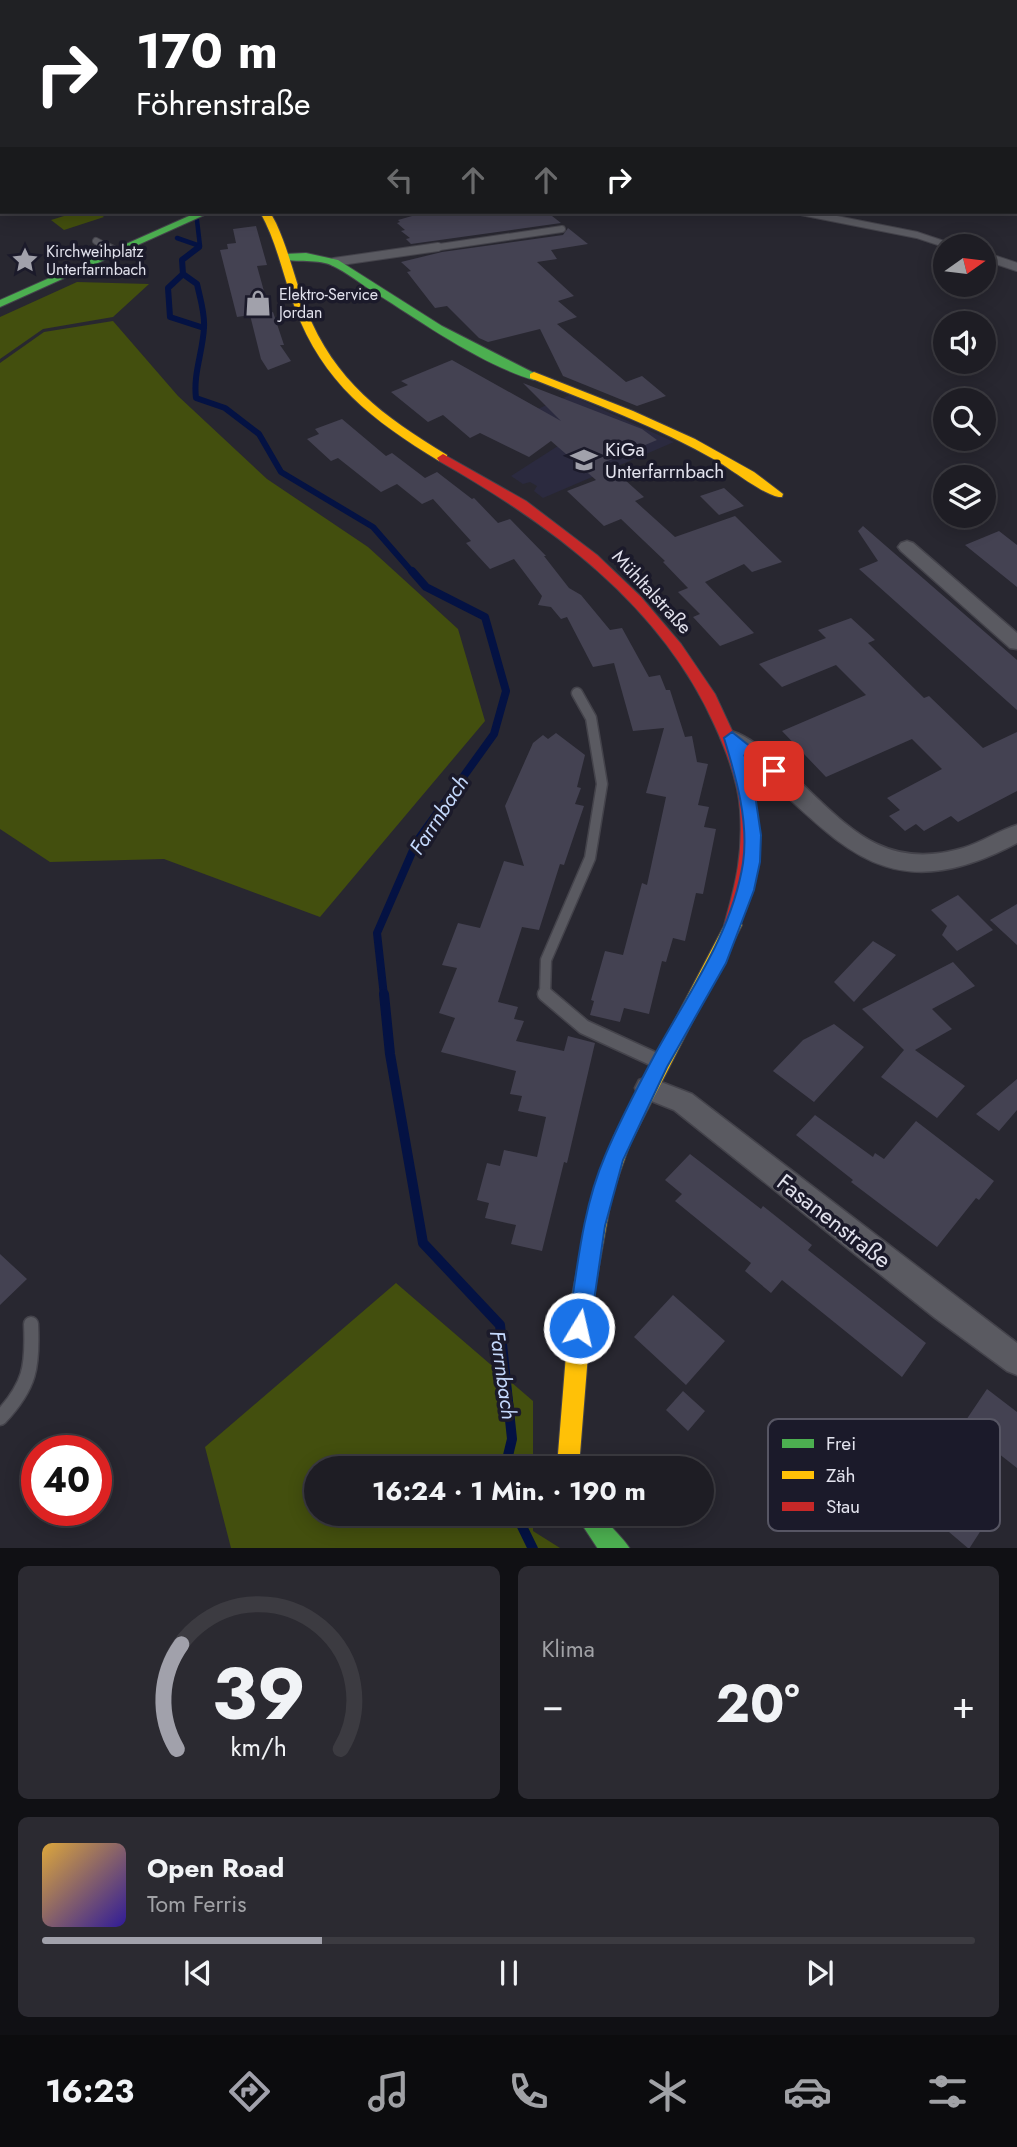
<!DOCTYPE html>
<html lang="de">
<head>
<meta charset="utf-8">
<style>
  :root { --surface:#1e1d24; --page:#2b2a31; --text:#f1f3f6; --muted:#a1a2a6; --line:#3c3b41; --accent:#a1a1ab }
  body { margin:0; font-family:Jost,sans-serif; background:var(--page); color:var(--text); height:100vh; display:flex; flex-direction:column; font-size:26px; white-space:nowrap }
  * { box-sizing:border-box; margin:0 }
  p { font-size:23px; color:var(--muted) }
  .icon { flex:none; width:38px; height:38px; fill:none; stroke:currentColor; stroke-width:2; stroke-linecap:round; stroke-linejoin:round }
  .map { position:relative; height:1548px; overflow:hidden }
  .details { display:flex; flex-direction:column; gap:18px; padding:18px; background:#101014; flex:1 }
  .details>* { flex:none }
  .banner { position:absolute; left:0px; top:0px; width:1018px; height:214px; box-shadow:0 4px 18px #0003,0 0 0 2px var(--line); background:#202124; color:#fff; overflow:hidden }
  .needle { width:46px; rotate:76deg }
  .controls { position:absolute; left:933px; top:234px; display:grid; gap:14px }
  .controls a { display:grid; place-items:center; width:63px; height:63px; border-radius:50%; background:var(--surface); box-shadow:0 4px 18px #0003,0 0 0 2px var(--line); font-size:35px }
  .speed { position:absolute; left:21px; top:1435px; display:flex; gap:14px; font-size:35px; font-weight:700; text-align:center }
  .speed>* { display:grid; place-content:center; width:91px; height:91px; border-radius:50%; background:var(--surface); box-shadow:0 4px 18px #0003,0 0 0 2px var(--line); line-height:1 }
  .speed .limit { border:10px solid #d22; background:#fff; color:#111 }
  .pin { position:absolute; display:grid; place-items:center; width:60px; height:60px; color:#fff; margin:-30px; border-radius:14px; box-shadow:0 4px 10px #0006 }
  .me { position:absolute; width:77px; margin:-38px; rotate:9deg; stroke-linejoin:round; filter:drop-shadow(0 0 5px #0008) }
  .turn { display:flex; align-items:center; gap:24px; height:147px; padding:0 21px; font-size:32px }
  .turn .icon { width:91px; height:91px; stroke-width:2.5 }
  .turn b { display:block; font-size:49px; line-height:60px }
  .lanes { display:flex; align-items:center; height:66px; padding:0 21px; background:#0003; justify-content:center; gap:35px; direction:ltr }
  .lanes .off { opacity:.35 }
  .big { font-size:52px; font-weight:700; line-height:1.1 }
  .details .card { flex:1; display:flex; flex-direction:column; justify-content:center; gap:10px; min-width:0; padding:0 24px; border-radius:10px; background:var(--page) }
  .details .dial { align-items:center; gap:0 }
  .dial svg { height:182px; overflow:visible; fill:none; stroke:var(--line); stroke-width:7; stroke-linecap:round; text-anchor:middle }
  .dial text { fill:var(--text); stroke:none }
  .song { display:flex; align-items:center; gap:21px }
  .cover { width:84px; height:84px; border-radius:10px; background:linear-gradient(135deg,hsl(40 70% 55%),hsl(250 70% 35%)) }
  .played { height:7px; border-radius:4px; background:linear-gradient(90deg,var(--accent) 30%,var(--line) 30%) }
  .keys { display:flex; justify-content:space-around; direction:ltr }
  .heat { display:flex; justify-content:space-between; align-items:center; font-size:38px; direction:ltr }
  .details .tiles { flex:1; display:grid; gap:18px; grid-template-columns:1fr 1fr }
  .card:last-child { grid-column:span 2 }
  .trip { position:absolute; left:304px; top:1456px; width:410px; height:70px; border-radius:35px; background:var(--surface); box-shadow:0 4px 18px #0003,0 0 0 2px var(--line); font-weight:700; line-height:70px; text-align:center }
  .dock { display:flex; height:112px; justify-content:space-around; align-items:center; background:#0c0c0e; color:var(--muted) }
  .dock .icon { width:49px; height:49px }
  .dock .on { color:var(--accent) }
  .dock b { font-size:32px; color:var(--text) }
  .map>svg:first-child { display:block }
  .built { fill:#2b2a3f }
  .green { fill:#434f0e }
  .lines { fill:none; stroke-linecap:round; stroke-linejoin:round }
  .stream-far3 { stroke:#041243; stroke-width:4.5 }
  .stream-far2 { stroke:#041243; stroke-width:6 }
  .stream-far1 { stroke:#041243; stroke-width:8 }
  .stream { stroke:#041243; stroke-width:10 }
  .building { fill:#444252 }
  .lane-far3-casing { stroke:#44434b; stroke-width:8 }
  .lane-far2-casing { stroke:#44434b; stroke-width:10 }
  .lane-far1-casing { stroke:#44434b; stroke-width:13 }
  .lane-casing { stroke:#44434b; stroke-width:17 }
  .street-casing { stroke:#44434b; stroke-width:3 }
  .fast-casing { stroke:#44434b; stroke-width:2 }
  .slow-casing { stroke:#44434b; stroke-width:2 }
  .jam-casing { stroke:#44434b; stroke-width:2 }
  .lane-far3 { stroke:#5a5a61; stroke-width:6 }
  .lane-far2 { stroke:#5a5a61; stroke-width:8 }
  .lane-far1 { stroke:#5a5a61; stroke-width:10 }
  .lane { stroke:#5a5a61; stroke-width:14 }
  .street { fill:#5a5a61; fill-rule:evenodd }
  .fast { fill:#4caf50; fill-rule:evenodd }
  .slow { fill:#ffc107; fill-rule:evenodd }
  .jam { fill:#c62828; fill-rule:evenodd }
  .route { fill:#1a73e8; stroke:#114b97; stroke-width:2 }
  .labels { text-anchor:middle; dominant-baseline:central; stroke-width:7; stroke-linejoin:round; paint-order:stroke }
  .far-poi-label { font-size:16px; fill:#e2e2ed; stroke:#1b1a2a; text-anchor:start }
  .poi-label { font-size:19px; fill:#e2e2ed; stroke:#1b1a2a; text-anchor:start }
  .street-label { font-size:19px; fill:#e2e2ed; stroke:#1b1a2a }
  .water-label { font-size:21px; font-style:italic; fill:#c5d9fc; stroke:#1b1a2a }
  .near-street-label { font-size:23px; fill:#e2e2ed; stroke:#1b1a2a }
  .key { fill:#1b1a2a; stroke:#575664; stroke-width:2 }
  .key-label { font-size:19px; fill:#e2e2ed }
</style>
</head>
<body>
<div class="map">
<svg width="1017" height="1549" viewBox="0 0 1017 1549">
  <rect width="100%" height="100%" fill="#282730"/>
  <!-- built -->
  <path class="built" d="M570,395L674,442L543,498L534,491L537,486L530,482L523,484L511,476L561,444L526,414Z"/>
  <!-- green -->
  <path class="green" d="M754,0H1017V20V2H748Z
    M77,212H98L104,217L64,230L51,220Z
    M77,282L149,284L113,317L43,329L0,359V317Z
    M113,321L178,396L267,479L368,547L458,629L485,721L320,917L164,859L50,862L0,829V363L44,332Z
    M396,1283L533,1401V1468H317V1514H533V1531L560,1548H231L205,1447Z"/>
  <g class="lines">
    <!-- stream-far3 -->
    <path class="stream-far3" d="M196,212L200,246L197,249
      M177,238L200,246"/>
    <!-- stream-far2 -->
    <path class="stream-far2" d="M199,247L182,260L183,274L197,284C200,298 205,313 204,327C203,352 193,373 196,398L225,408L259,434L281,472L373,527L413,573
      M183,274L168,288L170,317L204,328"/>
    <!-- stream-far1 -->
    <path class="stream-far1" d="M384,996L377,933L417,841L494,734L506,691L485,617L426,587L412,571"/>
    <!-- stream -->
    <path class="stream" d="M384,994L390,1054L423,1243L500,1325L512,1439L505,1468
      M516,1514L533,1549"/>
  </g>
  <!-- building -->
  <path class="building" d="M426,212H547L561,223L411,244L406,239L410,238L401,231L405,230L397,223L400,222L398,220Z
    M256,226L267,265L257,266L270,313L273,312L284,345H280L291,361L268,370L261,359L250,315L237,317L220,250L228,249L227,244L236,243L233,229Z
    M568,228L588,244L551,250L557,259L537,262L574,296L558,301L577,317L557,324L626,382L642,376L666,396L637,406L563,376L540,329L488,342L479,338L447,306L435,308L407,272L411,271L401,262L442,252L563,235Z
    M452,360L561,421L523,383L642,429L657,440L605,462L644,497L635,501L675,537L735,516L782,562L752,572L744,564L705,582L754,633L720,646L693,617L700,614L678,592L688,588L663,562L665,561L621,519L604,526L567,491L596,480L551,441L529,457L480,433L470,438L443,415L428,422L391,392L408,385L401,381Z
    M342,419L386,456L392,453L425,478L437,472L472,499L474,498L498,523L510,519L546,556H544L569,588L581,595L610,630L622,628L649,677L660,675L666,690H670L685,737L692,736L697,762L708,764L698,805L709,807L704,827L716,829L703,894L696,893L685,941L673,938L666,962L662,961L649,1014L624,1008L620,1022L590,1015L594,1001L591,1000L605,951L623,955L642,883L647,885L666,797L646,793L664,728L633,731L614,663L593,667L567,617L561,619L551,607L538,605L542,596L514,559L490,569L466,543L471,541L433,499L422,504L397,484L381,492L338,458L331,461L307,439L319,434L315,429Z
    M724,488L744,506L719,515L700,496Z
    M863,526L1017,660V710L859,569L878,561L858,531Z
    M999,531L1017,545V587L965,545Z
    M851,618L875,640L868,643L924,698L929,696L983,748L1017,732V791L958,822L951,816L924,831L916,824L905,831L889,816L900,810L887,798L942,769L912,739L826,777L782,731L866,695L836,665L782,687L759,664L826,638L818,630Z
    M556,733L585,755L577,787L581,788L575,804L584,806L564,865L560,864L539,930L522,927L498,1002L518,1007L514,1019L524,1021L516,1041L564,1051L568,1036L595,1043L567,1163L564,1162L542,1251L511,1244L516,1225L485,1218L489,1203L477,1200L487,1163L500,1166L504,1150L537,1157L546,1117L518,1111L522,1096L510,1094L516,1071L441,1052L455,1018L439,1013L457,968L442,965L458,923L480,928L504,861L524,866L505,806L533,743L543,735L548,739Z
    M958,895L993,930L957,951L942,935L947,926L931,910Z
    M1017,904V945L990,920Z
    M873,941L896,955L854,1002L834,982Z
    M953,962L975,986L932,1009L952,1029L915,1050L965,1086L937,1118L881,1077L904,1050L862,1009Z
    M834,1024L864,1047L814,1102L773,1071L803,1040Z
    M1017,1079V1110L999,1131L976,1114Z
    M815,1115L873,1157L875,1153L884,1159L916,1121L994,1181L979,1200L976,1198L937,1247L851,1182L853,1180L796,1135Z
    M690,1154L761,1209L763,1206L812,1245L808,1250L926,1343L902,1377L782,1280L771,1293L745,1271L751,1263L675,1201L682,1194L665,1180Z
    M0,1254L27,1279L0,1305Z
    M673,1295L725,1341L686,1385L634,1337Z
    M987,1389L1017,1412V1468L989,1446L984,1453L958,1432Z
    M683,1391L705,1411L688,1431L666,1410Z
    M965,1508L985,1524L969,1549L949,1532Z"/>
  <g class="lines">
    <!-- lane-far3 casing -->
    <g class="lane-far3-casing">
      <path id="lane-far3" d="M801,212L917,235L953,247
        M96,241L111,249
        M426,249L562,229"/>
    </g>
    <!-- lane-far2 casing -->
    <g class="lane-far2-casing">
      <path id="lane-far2" d="M107,247L117,252
        M984,256L1017,267
        M334,262L438,247"/>
    </g>
    <!-- lane-far1 casing -->
    <g class="lane-far1-casing">
      <path id="lane-far1" d="M547,996L545,994L546,960L590,858L602,784L591,718L577,693"/>
    </g>
    <!-- lane casing -->
    <g class="lane-casing">
      <path id="lane" d="M545,994L584,1027L658,1061
        M0,1418C30,1386 33,1367 31,1324"/>
    </g>
    <!-- street casing -->
    <g class="street-casing">
      <path id="street" d="M907,541L913,543L1017,633V649L1010,648L901,551L898,547L901,543Z
        M731,731C752,737 772,757 788,771C843,820 879,873 963,848C982,842 998,831 1017,825V843C868,922 830,821 724,743L721,738L724,733Z
        M648,1077L692,1094L1017,1343V1375L1007,1371L935,1318L674,1110L639,1096L635,1088L639,1080Z"/>
    </g>
    <!-- fast casing -->
    <g class="fast-casing">
      <path id="fast" d="M198,212H211L0,307V300Z
        M306,253L338,260L442,326L540,376L534,380C482,365 423,323 377,294C362,285 347,272 331,265C316,258 289,264 279,257L284,254Z
        M575,1514H600C607,1523 626,1541 630,1549H598Z"/>
    </g>
    <!-- slow casing -->
    <g class="slow-casing">
      <path id="slow" d="M0,13H2V17H0Z
        M260,212H270L276,223C289,251 295,280 306,309C335,382 383,416 447,455V461H439C372,420 323,383 295,308C283,276 277,242 260,212Z
        M534,372L633,411L695,439L754,472L783,494L782,497C769,499 731,469 717,461C658,427 593,403 530,378V374Z
        M733,918L739,920L742,925L630,1144L612,1195L592,1305L580,1454L584,1468H562L558,1454L570,1305L592,1195L614,1136L727,920Z"/>
    </g>
    <!-- jam casing -->
    <g class="jam-casing">
      <path id="jam" d="M443,454L526,501L597,555L641,597L681,644L715,694L742,752L756,808L757,866L739,930L733,932L727,930L724,925C736,883 743,854 740,810C738,781 726,750 714,724C660,604 550,524 439,461L437,458Z"/>
    </g>
    <!-- lane-far3 -->
    <use href="#lane-far3" class="lane-far3"/>
    <!-- lane-far2 -->
    <use href="#lane-far2" class="lane-far2"/>
    <!-- lane-far1 -->
    <use href="#lane-far1" class="lane-far1"/>
    <!-- lane -->
    <use href="#lane" class="lane"/>
    <!-- street -->
    <use href="#street" class="street"/>
    <!-- fast -->
    <use href="#fast" class="fast"/>
    <!-- slow -->
    <use href="#slow" class="slow"/>
    <!-- jam -->
    <use href="#jam" class="jam"/>
  </g>
  <!-- route -->
  <path class="route" d="M732,732L781,771L779,775H768L745,757L753,781L761,835L760,862L754,890L726,963L667,1067L623,1160L605,1226L590,1328L587,1335L579,1338L571,1335L568,1328C577,1271 582,1209 605,1156C619,1122 637,1088 654,1056C687,995 732,934 743,863C749,822 736,777 724,738Z"/>
  <!-- icons -->
  <defs>
    <g id="sight-bare" transform="scale(2.1)"><path d="M0-6L1.8-2.2L6-1.7L2.9 1.2L3.7 5.4L0 3.3L-3.7 5.4L-2.9 1.2L-6-1.7L-1.8-2.2Z" fill="#a1a1ab" stroke="#1b1a2a" stroke-width="2.5" paint-order="stroke"/></g>
    <g id="shop-bare" transform="scale(2.1)"><path d="M-5-2.5h2.3a2.7 3.5 0 0 1 5.4 0H5L5.5 6h-11ZM-1.5-2.5h3a1.5 2.3 0 0 0-3 0Z" fill="#a1a1ab" stroke="#1b1a2a" stroke-width="2.5" paint-order="stroke"/></g>
    <g id="school-bare" transform="scale(2.1)"><path d="M0-5L7-2L0 1L-7-2ZM-4 1L0 2.5L4 1V4Q0 6-4 4Z" fill="#a1a1ab" stroke="#1b1a2a" stroke-width="2.5" paint-order="stroke"/></g>
  </defs>
  <g fill-rule="evenodd">
    <use href="#sight-bare" x="25" y="260"/>
    <use href="#shop-bare" x="258" y="303"/>
    <use href="#school-bare" x="584" y="460"/>
  </g>
  <g class="labels">
    <!-- far-poi labels -->
    <g class="far-poi-label">
      <text x="46" y="251">Kirchweihplatz<tspan x="46" dy="18">Unterfarrnbach</tspan></text>
      <text x="279" y="294">Elektro-Service<tspan x="279" dy="18">Jordan</tspan></text>
    </g>
    <!-- poi labels -->
    <g class="poi-label">
      <text x="605" y="449">KiGa<tspan x="605" dy="22">Unterfarrnbach</tspan></text>
    </g>
    <!-- street labels -->
    <g class="street-label">
      <text transform="translate(652 592) rotate(47)">Mühltalstraße</text>
    </g>
    <!-- water labels -->
    <g class="water-label">
      <text transform="translate(439 815) rotate(-57)">Farrnbach</text>
      <text transform="translate(503 1375) rotate(82)">Farrnbach</text>
    </g>
    <!-- near-street labels -->
    <g class="near-street-label">
      <text transform="translate(834 1221) rotate(38)">Fasanenstraße</text>
    </g>
  </g>
  <!-- legend -->
  <rect x="768" y="1419" width="232" height="112" rx="10" class="key"/>
  <rect x="782" y="1439" width="32" height="9" fill="#4caf50"/>
  <rect x="782" y="1471" width="32" height="8" fill="#ffc107"/>
  <rect x="782" y="1502" width="32" height="9" fill="#c62828"/>
  <g class="key-label">
    <text x="826" y="1450">Frei</text>
    <text x="826" y="1482">Zäh</text>
    <text x="826" y="1513">Stau</text>
  </g>
</svg>
<div class="controls">
<a><svg class="needle" viewBox="-14 -14 28 28"><path d="M0-13l5 13h-10z" fill="#e53935"/><path d="M0 13l5-13h-10z" fill="#a1a2a6"/></svg></a>
<a><svg class="icon" aria-label="sound" viewBox="0 0 24 24"><path d="M4 9h4l5-4v14l-5-4H4zM17 9q2 3 0 6"/></svg></a>
<a><svg class="icon" aria-label="search" viewBox="0 0 24 24"><circle cx="10" cy="10" r="6"/><path d="M15 15l6 6"/></svg></a>
<a><svg class="icon" aria-label="layers" viewBox="0 0 24 24"><path d="M12 4l9 5-9 5-9-5zM3 14l9 5 9-5"/></svg></a>
</div>
<div class="speed"><div class="limit">40</div></div>
<div class="pin" style="left:774px;top:771px;background:#d93025"><svg class="icon" aria-label="arrive" viewBox="0 0 24 24"><path d="M6 21V4h12l-3 4 3 4H6"/></svg></div>
<svg class="me" style="left:579px;top:1328px" viewBox="-20 -20 40 40"><circle r="17" fill="#1a73e8" stroke="#fff" stroke-width="3"/><path d="M0-11L8 9 0 5-8 9z" fill="#fff"/></svg>
<div class="trip">16:24 · 1 Min. · 190 m</div>
<div class="banner">
<div class="turn"><svg class="icon" aria-label="right" viewBox="0 0 24 24"><path d="M7 20v-9h11M14 6l5 5-5 5"/></svg><div><b>170 m</b>Föhrenstraße</div></div>
<div class="lanes"><svg class="icon off" aria-label="left" viewBox="0 0 24 24"><path d="M17 20v-9H6M10 6l-5 5 5 5"/></svg><svg class="icon off" aria-label="ahead" viewBox="0 0 24 24"><path d="M12 20V5M6 11l6-6 6 6"/></svg><svg class="icon off" aria-label="ahead" viewBox="0 0 24 24"><path d="M12 20V5M6 11l6-6 6 6"/></svg><svg class="icon" aria-label="right" viewBox="0 0 24 24"><path d="M7 20v-9h11M14 6l5 5-5 5"/></svg></div>
</div>
</div>
<section class="details">
<div class="tiles">
<div class="card dial"><svg viewBox="0 0 100 80">
<path d="M14 69A42 42 0 1 1 86 69"/>
<path d="M14 69A42 42 0 0 1 16 23" stroke="#a1a1ab"/>
<text x="50" y="56" font-size="32" font-weight="700">39</text>
<text x="50" y="72" font-size="11">km/h</text>
</svg></div>
<div class="card"><p>Klima</p>
<div class="heat"><a>−</a><b class="big">20°</b><a>+</a></div>
</div>
<div class="card">
<div class="song"><i class="cover"></i><div><b>Open Road</b><p>Tom Ferris</p></div></div>
<div class="played"></div>
<div class="keys"><svg class="icon" aria-label="previous" viewBox="0 0 24 24"><path d="M18 5L8 12l10 7zM5 5v14"/></svg><svg class="icon" aria-label="pause" viewBox="0 0 24 24"><path d="M8 5v14M16 5v14"/></svg><svg class="icon" aria-label="next" viewBox="0 0 24 24"><path d="M6 5l10 7-10 7zM19 5v14"/></svg></div>
</div>
</div>
</section>
<nav class="dock">
<b>16:23</b>
<svg class="icon on" aria-label="directions" viewBox="0 0 24 24"><path d="M12 3l9 9-9 9-9-9zM9 14v-3h6M13 9l2 2-2 2"/></svg>
<svg class="icon" aria-label="music" viewBox="0 0 24 24"><path d="M9 18V5l10-2v13"/><circle cx="6" cy="18" r="3"/><circle cx="16" cy="16" r="3"/></svg>
<svg class="icon" aria-label="phone" viewBox="0 0 24 24"><path d="M5 4h4l2 5-3 2q2 4 5 5l2-3 5 2v4C11 20 4 13 5 4z"/></svg>
<svg class="icon" aria-label="climate" viewBox="0 0 24 24"><path d="M12 3v18M4 7l16 10M4 17L20 7"/></svg>
<svg class="icon" aria-label="car" viewBox="0 0 24 24"><path d="M5 17H2v-5l4-1 3-4h7l3 4 3 1v5h-3M9 17h6M6 11h13"/><circle cx="7" cy="17" r="2"/><circle cx="17" cy="17" r="2"/></svg>
<svg class="icon" aria-label="filters" viewBox="0 0 24 24"><path d="M4 7h16M4 17h16"/><circle cx="9" cy="7" r="2"/><circle cx="15" cy="17" r="2"/></svg>
</nav>
</body>
</html>
